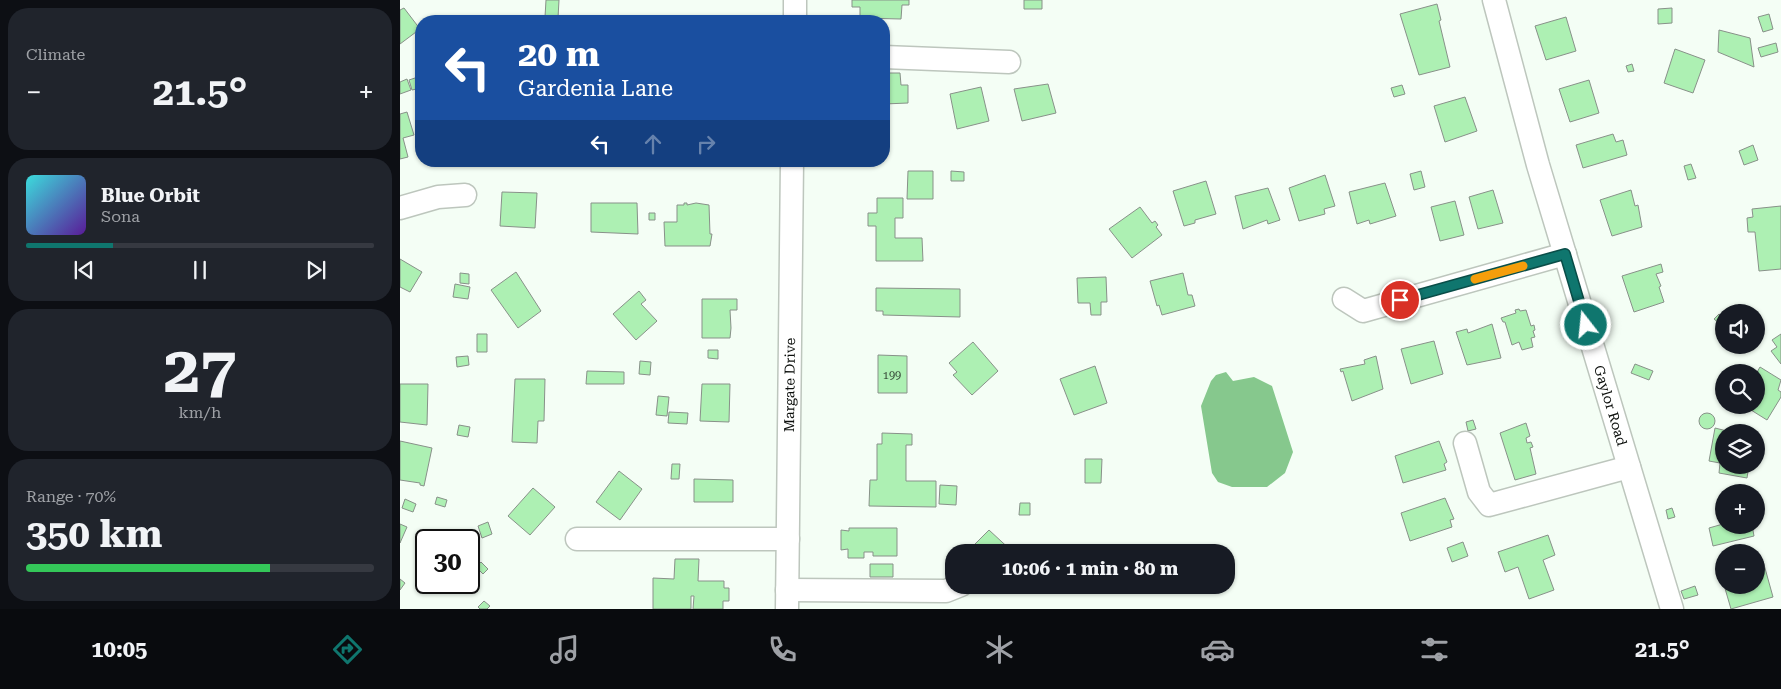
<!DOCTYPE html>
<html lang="en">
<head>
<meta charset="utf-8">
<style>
  :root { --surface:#171b24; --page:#20242c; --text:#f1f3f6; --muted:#9ea1a6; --line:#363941; --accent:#0f766e }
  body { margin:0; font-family:"Roboto Serif",serif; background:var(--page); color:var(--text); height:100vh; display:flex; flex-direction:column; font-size:19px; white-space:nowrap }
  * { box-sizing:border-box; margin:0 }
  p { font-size:16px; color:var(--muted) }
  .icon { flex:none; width:28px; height:28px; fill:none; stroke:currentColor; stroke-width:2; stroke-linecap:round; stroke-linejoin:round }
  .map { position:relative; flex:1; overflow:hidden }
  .side { display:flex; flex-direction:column; gap:8px; padding:8px; background:#0d0f14; width:400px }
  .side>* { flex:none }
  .top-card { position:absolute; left:15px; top:15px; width:475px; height:152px; border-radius:20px; box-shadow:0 1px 4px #0004; background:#1a4fa0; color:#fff; overflow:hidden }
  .buttons { position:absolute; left:1315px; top:304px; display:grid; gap:10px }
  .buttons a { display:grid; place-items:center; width:50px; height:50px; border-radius:50%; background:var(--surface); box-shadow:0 1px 4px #0004; font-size:25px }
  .speed { position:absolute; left:15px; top:529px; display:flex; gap:10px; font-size:25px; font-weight:700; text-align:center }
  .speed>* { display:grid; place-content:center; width:65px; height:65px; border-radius:50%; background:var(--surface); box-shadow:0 1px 4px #0004; line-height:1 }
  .speed .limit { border:2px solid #111; border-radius:8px; background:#fff; color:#111 }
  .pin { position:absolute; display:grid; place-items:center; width:42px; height:42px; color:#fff; margin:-21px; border:2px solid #fff; border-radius:50%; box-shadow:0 1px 5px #0007 }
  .me { position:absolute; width:55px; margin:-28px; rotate:344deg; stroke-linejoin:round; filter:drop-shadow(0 0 4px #0008) }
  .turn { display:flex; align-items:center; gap:18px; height:105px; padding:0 20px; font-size:22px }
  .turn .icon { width:65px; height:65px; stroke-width:2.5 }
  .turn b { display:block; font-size:35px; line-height:42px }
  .lanes { display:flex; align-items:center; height:48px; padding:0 20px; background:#0003; justify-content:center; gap:25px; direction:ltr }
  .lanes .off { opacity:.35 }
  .big { font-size:38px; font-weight:700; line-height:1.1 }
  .side .tile { flex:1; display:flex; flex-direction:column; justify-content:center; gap:8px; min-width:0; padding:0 18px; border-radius:20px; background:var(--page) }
  .side .dial { align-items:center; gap:0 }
  .dial b { font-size:65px; line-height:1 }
  .song { display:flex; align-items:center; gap:15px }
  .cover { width:60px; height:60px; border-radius:8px; background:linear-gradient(135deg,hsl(180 70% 55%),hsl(270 70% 35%)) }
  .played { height:5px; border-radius:2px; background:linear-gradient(90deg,var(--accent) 25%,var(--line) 25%) }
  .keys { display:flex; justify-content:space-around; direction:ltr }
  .heat { display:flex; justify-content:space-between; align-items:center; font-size:28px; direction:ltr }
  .charge { height:8px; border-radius:4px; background:linear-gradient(90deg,#34c759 70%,var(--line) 0) }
  .trip { position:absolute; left:545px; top:544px; width:290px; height:50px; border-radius:20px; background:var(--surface); box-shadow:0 1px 4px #0004; font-weight:700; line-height:50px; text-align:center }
  .menu { display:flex; height:80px; justify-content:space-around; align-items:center; background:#090b0e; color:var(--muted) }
  .menu .icon { width:35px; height:35px }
  .menu .active { color:var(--accent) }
  .menu b { font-size:22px; color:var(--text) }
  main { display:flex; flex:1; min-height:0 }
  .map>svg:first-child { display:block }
  .water { fill:#86c88d }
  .building { fill:#adf0b3; stroke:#889189 }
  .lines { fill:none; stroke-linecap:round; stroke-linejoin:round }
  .minor-casing { stroke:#bdc6bd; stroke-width:25 }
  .minor { stroke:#fff; stroke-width:22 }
  .route-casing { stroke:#0a4d48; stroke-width:12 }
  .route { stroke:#0f766e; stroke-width:9 }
  .slow { stroke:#f59e0b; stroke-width:9 }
  .labels { text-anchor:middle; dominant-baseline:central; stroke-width:4; stroke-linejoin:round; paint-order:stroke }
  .number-label { font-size:11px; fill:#344736 }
  .street-label { font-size:14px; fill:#0c0f0c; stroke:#f4fef5 }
</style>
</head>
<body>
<main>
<section class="side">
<div class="tile"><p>Climate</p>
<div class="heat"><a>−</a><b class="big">21.5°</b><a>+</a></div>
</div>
<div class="tile">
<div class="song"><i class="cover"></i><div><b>Blue Orbit</b><p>Sona</p></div></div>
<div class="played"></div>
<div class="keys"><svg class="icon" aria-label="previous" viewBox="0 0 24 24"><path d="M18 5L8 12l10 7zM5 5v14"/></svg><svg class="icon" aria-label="pause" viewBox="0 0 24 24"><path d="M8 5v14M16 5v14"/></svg><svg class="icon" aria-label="next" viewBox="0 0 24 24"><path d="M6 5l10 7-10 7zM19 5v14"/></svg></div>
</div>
<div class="tile dial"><b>27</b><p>km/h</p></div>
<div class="tile"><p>Range · 70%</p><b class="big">350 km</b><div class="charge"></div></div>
</section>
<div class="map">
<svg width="1381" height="609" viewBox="0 0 1381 609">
  <rect width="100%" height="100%" fill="#f4fef5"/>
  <!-- water -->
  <path class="water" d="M826,372L833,381L854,377L872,386L893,452L885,473L867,487H832L818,482L812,473L801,406L811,381L816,375Z"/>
  <!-- building -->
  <path class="building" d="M146,0H159L158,18L145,17Z
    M452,0H509V5H502L501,19L460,18V7H452Z
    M624,0H642V9H624Z
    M1037,4L1041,20L1039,21L1050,67L1019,75L1000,14Z
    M4,8L20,29L0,44V10Z
    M1272,8V23L1258,24V9Z
    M1369,14L1373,29L1363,32L1358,17Z
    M1166,17L1176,51L1146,60L1135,26Z
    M1319,30L1350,38L1354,67L1318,52Z
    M1376,43L1378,52L1361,57L1358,48Z
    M1275,49L1305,60L1293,93L1264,83Z
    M1232,64L1234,71L1228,72L1226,66Z
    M484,73H500L501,85H508V103L484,104Z
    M21,76V88L12,90L9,80Z
    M7,79L11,90L0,94V82Z
    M1189,80L1199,113L1170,122L1159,89Z
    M648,84L656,113L622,121L614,89Z
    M1002,85L1005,94L994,97L991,88Z
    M581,87L589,121L557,129L550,94Z
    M1065,97L1077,131L1045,142L1034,106Z
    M7,112L14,135L3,138L8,157L0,159V114Z
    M1213,134L1216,142L1223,140L1227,155L1183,168L1176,145Z
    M1353,145L1358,160L1344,165L1339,151Z
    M1291,164L1296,178L1288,180L1284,166Z
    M508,171H533V199H507Z
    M551,171L564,172V181H551Z
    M1021,171L1025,187L1014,190L1010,174Z
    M925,175L935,206L924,209L925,214L899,221L889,188Z
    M806,181L816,214L795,220V223L784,226L773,191Z
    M985,183L996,216L970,224L969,220L957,224L949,192Z
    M868,188L880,220L868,224L867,220L843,229L835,196Z
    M1093,190L1103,223L1078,229L1069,197Z
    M1231,190L1235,206L1238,205L1242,227L1212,236L1200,200Z
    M102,192L137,193L135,228L100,226Z
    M477,198H503V218H495V238H522L523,261H476V226H468V213H477Z
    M1055,201L1064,235L1040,241L1031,207Z
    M191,203H237L238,234L191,232Z
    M284,203H287V205L296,203L309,205L310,234H312L310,246H265L264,222H277V205H284Z
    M1381,206V269L1359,271L1355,232H1348L1347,218L1353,217L1352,209Z
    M740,207L752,223L755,221L758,225L756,227L762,235L732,258L709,229Z
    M249,213H255V220H249Z
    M0,259L22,272L10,292L0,287Z
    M1261,264L1263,272L1256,274L1261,286L1259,287L1264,302L1234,312L1222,276Z
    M116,272L141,311L118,328L91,290Z
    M60,273L69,274V284L60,283Z
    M783,273L788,295H792L795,306L762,315L759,305L757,306L750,281Z
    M706,277L707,302H701V315H691L690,303H678L677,278Z
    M55,284L70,287L68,299L53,297Z
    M476,288L560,289V317L483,315V311H476Z
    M239,291L246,300L241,304L257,321L236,340L213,314Z
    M302,299H337V310H330L331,328L330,338H302Z
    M1339,304L1347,312H1332Z
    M1119,309L1120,311L1126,310L1131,326L1134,325L1135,330L1133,331L1135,337L1131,338L1133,347L1122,350L1119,342L1112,345L1105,322H1103L1101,318L1116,313L1115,310Z
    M1319,314L1324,318L1321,325L1314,319Z
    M1092,324L1101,358L1067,365L1056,332L1067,329L1068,333Z
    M77,334H87V352H77Z
    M1381,334V364L1371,351L1377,347L1372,340Z
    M1034,341L1043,374L1011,384L1001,349Z
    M573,342L598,371L572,395L553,375L557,372L549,363Z
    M308,350H318V359L308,358Z
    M478,355L507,356V393H478Z
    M68,356L69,365L57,367L56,357Z
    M976,356L983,389L952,401L943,371L941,372L940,369L965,364L964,360Z
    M240,361L251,362L250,375L239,374Z
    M1235,364L1253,371L1249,380L1231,373Z
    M695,366L707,403L674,415L660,379Z
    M1360,367L1381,380L1378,390L1381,392V397L1367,420L1343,405H1356V374Z
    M187,371L224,372V384H186Z
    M115,379H145L144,421H138L137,443L112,442Z
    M0,384H28L27,425L0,422Z
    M302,384H330L329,422L300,421Z
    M258,396L269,397L267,416L256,415Z
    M269,412L288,413L287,424L268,423Z
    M1299 421a8 8 0 1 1 16 0a8 8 0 1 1-16 0Z
    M1073,420L1076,429L1068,431L1066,422Z
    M1126,423L1130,436L1126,438L1127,443L1131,442L1133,447L1130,448L1136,474L1115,480L1100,433Z
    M59,425L70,427L68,437L57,435Z
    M1315,428L1331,432H1324V465H1349L1347,478L1319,473L1320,463L1309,461Z
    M482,433L512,434V445H506V481H536V507L469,506L470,480H477V444H482Z
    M0,441L32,448L24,486L20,485V483L0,480Z
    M1039,441L1047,462L1044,464L1046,470L1003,483L995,456Z
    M685,459H702L701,483H685Z
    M272,464H280L279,479H271Z
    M219,471L242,489L220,520L196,502Z
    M294,479L333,480V502H294Z
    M540,485L557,486L556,505L539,504Z
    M133,488L155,507L130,535L108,516Z
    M37,497L47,500L45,507L35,504Z
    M1045,498L1054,519L1050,520L1052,527L1010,541L1001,513Z
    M5,499L16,504L13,512L2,508Z
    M620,503H630V515H619Z
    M1324,507V525H1352L1354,536L1313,546L1309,528L1323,524L1318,508Z
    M1272,508L1275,517L1268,519L1266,510Z
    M88,522L92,534L82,538L78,526Z
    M0,524L7,527L0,543Z
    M449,528H497V556H473V552H464V558H448V549L441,550V530L449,531Z
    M589,530L602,542L613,552H567Z
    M1148,535L1155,555L1143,560L1154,590L1129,599L1118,567L1105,572L1098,552Z
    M1063,542L1068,556L1052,562L1047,548Z
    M275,559H299L298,581H324V588H329V601H323V609H293L294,596H291V609H253V578L274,579Z
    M1363,561L1373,597L1331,609L1324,585H1356V563Z
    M81,562L88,569L83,574L76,567Z
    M470,564H493V577H470Z
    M0,579L5,583L0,590Z
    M1295,586L1298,595L1284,599L1281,591Z
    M84,601L90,606L87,609H80L78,607Z"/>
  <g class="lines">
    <!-- minor casing -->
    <g class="minor-casing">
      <g id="minor">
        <path id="s1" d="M1094,0L1138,165L1272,609"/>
        <path d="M395,21V0"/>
        <path d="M484,57L609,62"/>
        <path d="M0,208L38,197L65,195"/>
        <path d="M944,299L963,311L1165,254"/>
        <path d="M1065,443L1079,492L1089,505L1229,467"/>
        <path d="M177,539H388"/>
        <path d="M387,590L546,591L561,585"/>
        <path id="s2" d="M387,609L392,161"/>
      </g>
    </g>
    <!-- minor -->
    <use href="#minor" class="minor"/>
  </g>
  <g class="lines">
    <!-- route casing -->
    <g class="route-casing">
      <path id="route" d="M1000,300L1165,254L1186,325"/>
    </g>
    <!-- route -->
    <use href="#route" class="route"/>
    <!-- slow -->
    <path class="slow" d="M1075,279L1123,266"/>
  </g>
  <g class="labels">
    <!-- number labels -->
    <g class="number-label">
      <text x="492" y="375">199</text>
    </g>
    <!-- street labels -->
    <g class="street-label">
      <text stroke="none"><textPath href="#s2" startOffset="224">Margate Drive</textPath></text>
      <text stroke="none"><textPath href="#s1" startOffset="422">Gaylor Road</textPath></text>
    </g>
  </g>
</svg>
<div class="buttons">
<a><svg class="icon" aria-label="sound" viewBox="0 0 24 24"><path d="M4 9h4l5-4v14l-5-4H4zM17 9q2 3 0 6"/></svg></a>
<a><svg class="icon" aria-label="search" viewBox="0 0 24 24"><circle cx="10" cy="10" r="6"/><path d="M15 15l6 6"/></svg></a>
<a><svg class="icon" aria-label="layers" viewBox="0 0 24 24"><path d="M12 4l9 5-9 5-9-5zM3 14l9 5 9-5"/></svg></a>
<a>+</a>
<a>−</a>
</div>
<div class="speed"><div class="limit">30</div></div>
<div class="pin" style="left:1000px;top:300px;background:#d93025"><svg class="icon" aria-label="arrive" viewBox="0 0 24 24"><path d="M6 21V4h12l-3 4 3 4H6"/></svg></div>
<svg class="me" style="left:1186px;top:325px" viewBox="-20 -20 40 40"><circle r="17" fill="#0f766e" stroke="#fff" stroke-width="3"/><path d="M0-11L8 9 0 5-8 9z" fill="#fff"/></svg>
<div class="trip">10:06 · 1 min · 80 m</div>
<div class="top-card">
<div class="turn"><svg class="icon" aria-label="left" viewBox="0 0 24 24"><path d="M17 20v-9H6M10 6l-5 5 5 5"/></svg><div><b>20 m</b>Gardenia Lane</div></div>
<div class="lanes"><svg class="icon" aria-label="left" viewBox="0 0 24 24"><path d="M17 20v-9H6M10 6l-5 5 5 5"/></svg><svg class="icon off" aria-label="ahead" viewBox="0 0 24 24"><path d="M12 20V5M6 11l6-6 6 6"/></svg><svg class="icon off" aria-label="right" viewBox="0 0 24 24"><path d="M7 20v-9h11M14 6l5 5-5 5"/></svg></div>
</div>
</div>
</main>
<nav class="menu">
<b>10:05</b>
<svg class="icon active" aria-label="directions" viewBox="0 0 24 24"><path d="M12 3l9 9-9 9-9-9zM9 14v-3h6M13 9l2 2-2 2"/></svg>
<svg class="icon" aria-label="music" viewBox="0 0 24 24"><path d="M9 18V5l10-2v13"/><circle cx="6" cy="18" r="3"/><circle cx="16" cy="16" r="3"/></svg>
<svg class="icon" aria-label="phone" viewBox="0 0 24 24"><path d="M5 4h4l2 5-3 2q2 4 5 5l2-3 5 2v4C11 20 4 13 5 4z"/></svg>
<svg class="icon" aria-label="climate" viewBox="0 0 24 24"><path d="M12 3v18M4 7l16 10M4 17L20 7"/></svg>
<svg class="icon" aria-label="car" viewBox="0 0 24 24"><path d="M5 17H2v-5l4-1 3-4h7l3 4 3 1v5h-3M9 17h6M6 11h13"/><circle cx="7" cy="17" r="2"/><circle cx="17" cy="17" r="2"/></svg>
<svg class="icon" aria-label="filters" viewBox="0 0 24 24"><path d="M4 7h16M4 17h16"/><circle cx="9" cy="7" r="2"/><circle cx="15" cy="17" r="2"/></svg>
<b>21.5°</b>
</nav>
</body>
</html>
